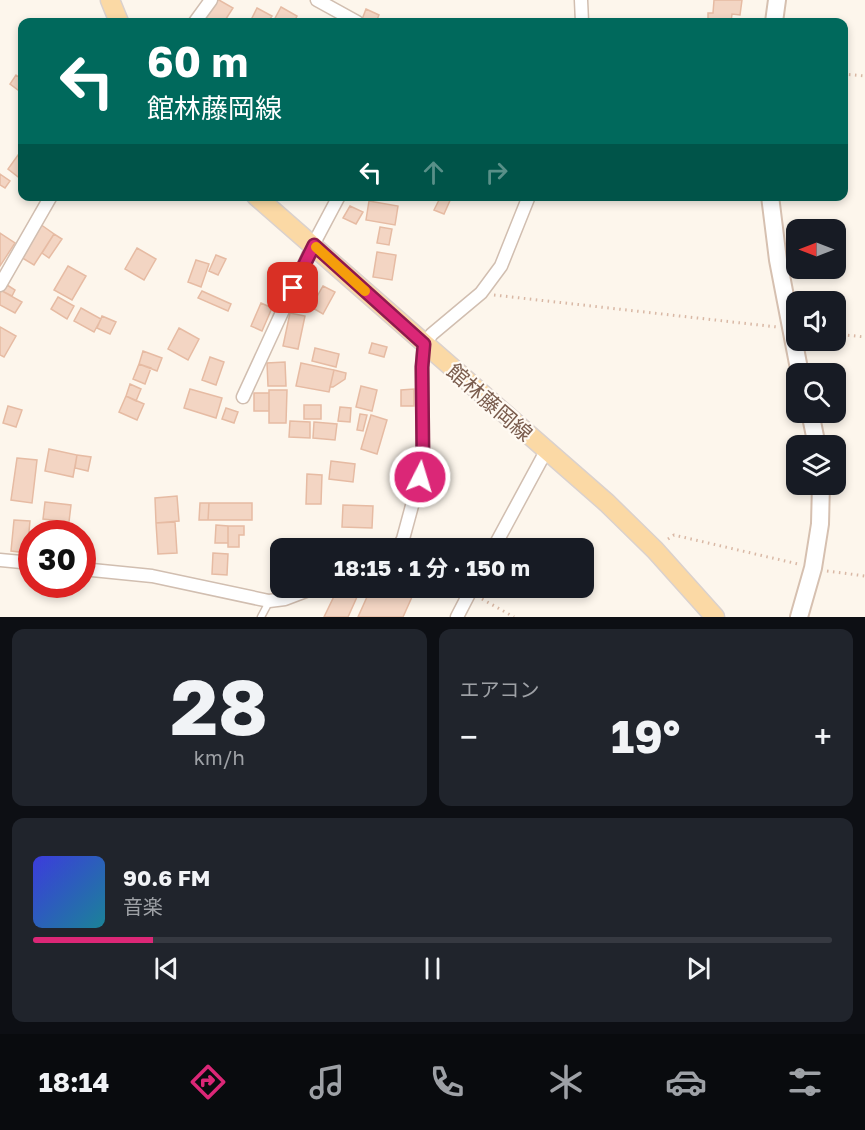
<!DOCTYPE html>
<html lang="ja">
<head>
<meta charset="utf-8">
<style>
  :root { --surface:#171b24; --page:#20242c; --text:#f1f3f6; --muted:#9ea1a6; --line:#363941; --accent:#db2777 }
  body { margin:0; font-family:"Golos Text","Noto Sans JP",sans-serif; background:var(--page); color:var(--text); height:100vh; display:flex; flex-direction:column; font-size:22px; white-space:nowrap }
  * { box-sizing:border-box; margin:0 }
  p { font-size:20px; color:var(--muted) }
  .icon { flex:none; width:33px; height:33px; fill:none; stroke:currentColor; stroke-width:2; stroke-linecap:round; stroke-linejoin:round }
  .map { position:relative; height:617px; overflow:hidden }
  .details { display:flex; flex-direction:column; gap:12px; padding:12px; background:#0d0f14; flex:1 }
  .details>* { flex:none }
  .hud { position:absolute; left:18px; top:18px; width:830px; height:183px; border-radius:12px; box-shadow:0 3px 9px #0003; background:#00695c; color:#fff; overflow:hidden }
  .needle { width:39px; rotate:270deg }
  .controls { position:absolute; left:786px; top:219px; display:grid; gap:12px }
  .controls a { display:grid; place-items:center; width:60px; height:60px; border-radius:12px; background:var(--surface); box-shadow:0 3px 9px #0003; font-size:30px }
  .speed { position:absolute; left:18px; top:520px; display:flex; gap:12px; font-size:30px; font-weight:700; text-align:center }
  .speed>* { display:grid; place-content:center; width:78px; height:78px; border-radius:50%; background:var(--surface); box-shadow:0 3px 9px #0003; line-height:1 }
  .speed .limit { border:9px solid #d22; background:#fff; color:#111 }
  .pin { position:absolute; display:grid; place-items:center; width:51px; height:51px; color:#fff; margin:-26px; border-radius:12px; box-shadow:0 3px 9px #0006 }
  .me { position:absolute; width:66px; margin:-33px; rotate:5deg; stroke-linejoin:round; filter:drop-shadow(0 0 4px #0008) }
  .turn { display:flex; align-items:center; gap:21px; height:126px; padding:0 30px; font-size:27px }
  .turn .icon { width:78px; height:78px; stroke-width:2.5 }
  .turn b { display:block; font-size:42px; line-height:51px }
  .lanes { display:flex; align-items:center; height:57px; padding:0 30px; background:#0003; justify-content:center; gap:30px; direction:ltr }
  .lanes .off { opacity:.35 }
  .big { font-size:45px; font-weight:700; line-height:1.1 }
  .details .tile { flex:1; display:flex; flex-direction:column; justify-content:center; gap:9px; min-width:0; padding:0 21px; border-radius:12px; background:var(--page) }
  .details .dial { align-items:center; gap:0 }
  .dial b { font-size:78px; line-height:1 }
  .song { display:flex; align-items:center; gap:18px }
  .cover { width:72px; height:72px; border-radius:9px; background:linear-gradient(135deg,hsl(240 70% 55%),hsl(190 70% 35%)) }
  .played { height:6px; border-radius:3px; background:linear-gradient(90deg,var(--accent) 15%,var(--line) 15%) }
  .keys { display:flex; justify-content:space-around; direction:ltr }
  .heat { display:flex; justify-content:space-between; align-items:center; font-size:33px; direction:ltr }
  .details .tiles { flex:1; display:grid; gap:12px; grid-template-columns:1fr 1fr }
  .tile:last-child { grid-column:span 2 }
  .trip { position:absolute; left:270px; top:538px; width:324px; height:60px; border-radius:12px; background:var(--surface); box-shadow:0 3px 9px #0003; font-weight:700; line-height:60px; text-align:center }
  .menu { display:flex; height:96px; justify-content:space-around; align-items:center; background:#090b0e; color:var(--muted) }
  .menu .icon { width:42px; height:42px }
  .menu .selected { color:var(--accent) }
  .menu b { font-size:27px; color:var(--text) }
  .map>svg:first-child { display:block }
  .building { fill:#f3d5c3; stroke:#e6bba3; stroke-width:1.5 }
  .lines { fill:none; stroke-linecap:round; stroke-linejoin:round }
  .lane-casing { stroke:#d1beb0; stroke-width:9 }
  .street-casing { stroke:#d1beb0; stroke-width:15 }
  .secondary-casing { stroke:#d6c0b0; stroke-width:20 }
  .primary-casing { stroke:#dad1cd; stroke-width:21 }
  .path { stroke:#d9b8a5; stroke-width:3; stroke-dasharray:1.5 4.5; stroke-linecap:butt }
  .lane { stroke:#fff; stroke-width:6 }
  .street { stroke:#fff; stroke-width:12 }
  .secondary { stroke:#fff; stroke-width:16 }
  .primary { stroke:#fbd9a5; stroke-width:18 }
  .route-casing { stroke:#8e194d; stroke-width:15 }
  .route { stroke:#db2777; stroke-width:10 }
  .slow { stroke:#f59e0b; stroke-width:10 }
  .labels { text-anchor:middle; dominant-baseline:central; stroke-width:4.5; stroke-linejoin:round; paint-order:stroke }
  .street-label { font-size:21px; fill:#7a5c4d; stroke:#fffaf3 }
</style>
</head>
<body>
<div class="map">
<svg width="865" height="617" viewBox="0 0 865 617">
  <rect width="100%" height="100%" fill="#fdf6ec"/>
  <!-- building -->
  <path class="building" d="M215,0H219L233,8L224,22H201Z
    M714,0H742L740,15L732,14L731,22H708V13H713Z
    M281,7L297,16L294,22H273Z
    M257,8L272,16L268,22H250Z
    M366,9L379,15L376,22H361Z
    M16,75L20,78L22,75V93L10,84Z
    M18,155L22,158V180L8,169Z
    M0,174L10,181L5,188L0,185Z
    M441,196H452L444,214L434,210Z
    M369,201L398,206L395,225L366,220Z
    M350,206L363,212L356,224L343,218Z
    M40,224L54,234L34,265L19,256Z
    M380,227L392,229L389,245L377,243Z
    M0,233L15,243L0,266Z
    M54,234L62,239L49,258L42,253Z
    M137,248L156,259L144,280L125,269Z
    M377,252L396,255L392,280L373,277Z
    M216,255L226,259L218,275L209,271Z
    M196,260L209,264L201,287L188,282Z
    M68,266L86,276L72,300L54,290Z
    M304,271L315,275L305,298L295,293Z
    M4,283L15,290L12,296L0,290Z
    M323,286L335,292L323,314L311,307Z
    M0,290L22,302L15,313L0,305Z
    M202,291L231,304L228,311L198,298Z
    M58,297L74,306L67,319L51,309Z
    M261,303L272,308L262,331L251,326Z
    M81,308L101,319L94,332L74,321Z
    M290,313L305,316L298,349L283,346Z
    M102,316L116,322L110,334L97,328Z
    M0,327L16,336L4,357L0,355Z
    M179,328L199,339L188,360L168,349Z
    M372,343L387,347L384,357L369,353Z
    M315,348L339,354L336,367L312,361Z
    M143,351L162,358L157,371L139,364Z
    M210,357L224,362L216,385L202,380Z
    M285,362L286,386H268L267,363Z
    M301,363L334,370L329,392L296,386Z
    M139,364L151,368L145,384L133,379Z
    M334,370L346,373L345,379L333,387H330Z
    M130,384L141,389L136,401L126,396Z
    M361,386L377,390L372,411L356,407Z
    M190,389L222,398L216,418L184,408Z
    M414,389V406H401V390Z
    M269,390H287L286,423H269Z
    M254,393H269V411H254Z
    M126,396L144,404L137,420L119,412Z
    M304,405H321V419H304Z
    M8,406L22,410L16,427L3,423Z
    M340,407L351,408L350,422L338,421Z
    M226,408L238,412L234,423L222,419Z
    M360,414L367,415L363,431L357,430Z
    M371,415L387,420L377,454L361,449Z
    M290,421L310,422V438L289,437Z
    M314,422L337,424L335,440L313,438Z
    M49,449L77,455L73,477L45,471Z
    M77,455L91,457L88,471L75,468Z
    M17,458L37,460L32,503L11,500Z
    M331,461L355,464L353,482L329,479Z
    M307,474L322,475L321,504H306Z
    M177,496L179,521L156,523L155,498Z
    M45,502L71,505L69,522L43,519Z
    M200,503H209L208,520H199Z
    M209,503H252V520H208Z
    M343,505L373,506L372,528L342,527Z
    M14,520L30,521L27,553L11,551Z
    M175,522L177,553L158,554L156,523Z
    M216,525L228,526V543H215Z
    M228,526H244V535H239V547H228Z
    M329,541L330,549H300V545Z
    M213,553L228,554L227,575L212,574Z
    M338,588H361L348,617H324Z
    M371,588H416L403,617H358Z"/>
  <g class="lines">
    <!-- lane casing -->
    <g class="lane-casing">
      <path id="lane" d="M261,617L269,602"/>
    </g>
    <!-- street casing -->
    <g class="street-casing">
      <path id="street" d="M317,0L357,22
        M581,0L582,22
        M195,22L211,0
        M0,285L51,196
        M243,397L313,245L339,196
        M397,549L403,539L423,465L422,367L424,344L432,334L481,293L501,266L529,196
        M493,549L546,451
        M0,560L32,563
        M82,569L152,576L269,601L285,599L314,588
        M457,617L472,588"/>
    </g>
    <!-- secondary casing -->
    <g class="secondary-casing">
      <path id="secondary" d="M774,22L777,0
        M770,196L778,260L800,374
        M810,412L817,446
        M799,617L813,568L820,524L821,484"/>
    </g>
    <!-- primary casing -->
    <g class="primary-casing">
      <path id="primary" d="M110,0L119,22
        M256,196L607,503L655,550L715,617"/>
    </g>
    <!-- path -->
    <path class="path" d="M843,74L865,76
      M494,295L777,327
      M836,334L865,337
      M668,539L674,535L798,564
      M827,571L865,576
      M482,599L514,617"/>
    <!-- lane -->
    <use href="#lane" class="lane"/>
    <!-- street -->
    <use href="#street" class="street"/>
    <!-- secondary -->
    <use href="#secondary" class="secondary"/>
    <!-- primary -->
    <use href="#primary" class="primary"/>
  </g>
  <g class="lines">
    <!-- route casing -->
    <g class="route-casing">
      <path id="route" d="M293,288L314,245L424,344L422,367L423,465L420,477"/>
    </g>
    <!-- route -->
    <use href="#route" class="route"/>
    <!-- slow -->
    <path class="slow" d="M316,247L365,291"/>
  </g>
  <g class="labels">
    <!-- street labels -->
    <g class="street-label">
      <text transform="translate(490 402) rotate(41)">館林藤岡線</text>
    </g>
  </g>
</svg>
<div class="controls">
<a><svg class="needle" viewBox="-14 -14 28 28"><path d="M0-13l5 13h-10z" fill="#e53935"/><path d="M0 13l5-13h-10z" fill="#9ea1a6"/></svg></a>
<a><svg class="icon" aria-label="sound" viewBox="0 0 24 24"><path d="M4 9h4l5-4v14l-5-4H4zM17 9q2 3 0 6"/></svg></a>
<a><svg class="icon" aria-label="search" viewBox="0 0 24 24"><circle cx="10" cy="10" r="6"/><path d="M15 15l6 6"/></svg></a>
<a><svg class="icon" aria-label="layers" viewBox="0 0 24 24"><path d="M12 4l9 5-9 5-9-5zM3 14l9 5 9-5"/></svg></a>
</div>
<div class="speed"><div class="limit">30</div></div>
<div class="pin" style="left:293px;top:288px;background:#d93025"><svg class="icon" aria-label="arrive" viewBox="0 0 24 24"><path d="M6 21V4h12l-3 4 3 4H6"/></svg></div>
<svg class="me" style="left:420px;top:477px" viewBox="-20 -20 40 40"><circle r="17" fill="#db2777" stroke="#fff" stroke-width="3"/><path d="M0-11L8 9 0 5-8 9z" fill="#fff"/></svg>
<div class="trip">18:15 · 1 分 · 150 m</div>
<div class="hud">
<div class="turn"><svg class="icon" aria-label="left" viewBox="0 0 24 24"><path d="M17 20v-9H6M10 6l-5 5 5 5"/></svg><div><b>60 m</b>館林藤岡線</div></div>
<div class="lanes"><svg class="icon" aria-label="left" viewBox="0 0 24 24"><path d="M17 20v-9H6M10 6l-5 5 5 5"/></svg><svg class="icon off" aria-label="ahead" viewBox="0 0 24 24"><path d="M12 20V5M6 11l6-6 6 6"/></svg><svg class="icon off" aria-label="right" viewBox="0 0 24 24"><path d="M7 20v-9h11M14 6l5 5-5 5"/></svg></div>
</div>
</div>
<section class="details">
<div class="tiles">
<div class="tile dial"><b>28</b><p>km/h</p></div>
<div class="tile"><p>エアコン</p>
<div class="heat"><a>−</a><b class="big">19°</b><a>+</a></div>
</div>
<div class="tile">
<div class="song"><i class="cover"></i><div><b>90.6 FM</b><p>音楽</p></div></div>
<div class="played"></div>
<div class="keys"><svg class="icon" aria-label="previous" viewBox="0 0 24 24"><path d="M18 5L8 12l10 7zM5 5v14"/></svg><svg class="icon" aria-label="pause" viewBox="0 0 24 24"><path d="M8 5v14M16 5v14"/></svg><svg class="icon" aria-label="next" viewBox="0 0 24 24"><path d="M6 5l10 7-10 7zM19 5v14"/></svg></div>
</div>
</div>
</section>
<nav class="menu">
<b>18:14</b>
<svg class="icon selected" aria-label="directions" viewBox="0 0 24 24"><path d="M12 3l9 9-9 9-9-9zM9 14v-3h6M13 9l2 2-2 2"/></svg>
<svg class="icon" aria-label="music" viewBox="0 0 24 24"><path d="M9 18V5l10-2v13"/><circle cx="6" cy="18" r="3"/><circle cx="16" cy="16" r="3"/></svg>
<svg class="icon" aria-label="phone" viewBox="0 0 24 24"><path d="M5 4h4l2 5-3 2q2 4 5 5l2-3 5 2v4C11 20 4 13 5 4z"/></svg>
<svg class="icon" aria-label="climate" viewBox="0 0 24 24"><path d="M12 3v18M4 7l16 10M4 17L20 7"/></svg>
<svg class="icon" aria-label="car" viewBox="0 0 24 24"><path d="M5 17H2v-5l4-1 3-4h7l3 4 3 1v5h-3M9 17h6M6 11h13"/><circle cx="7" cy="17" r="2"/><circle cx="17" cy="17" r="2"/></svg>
<svg class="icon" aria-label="filters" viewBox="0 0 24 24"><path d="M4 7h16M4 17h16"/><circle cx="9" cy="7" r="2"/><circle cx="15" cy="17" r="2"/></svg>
</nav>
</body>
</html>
